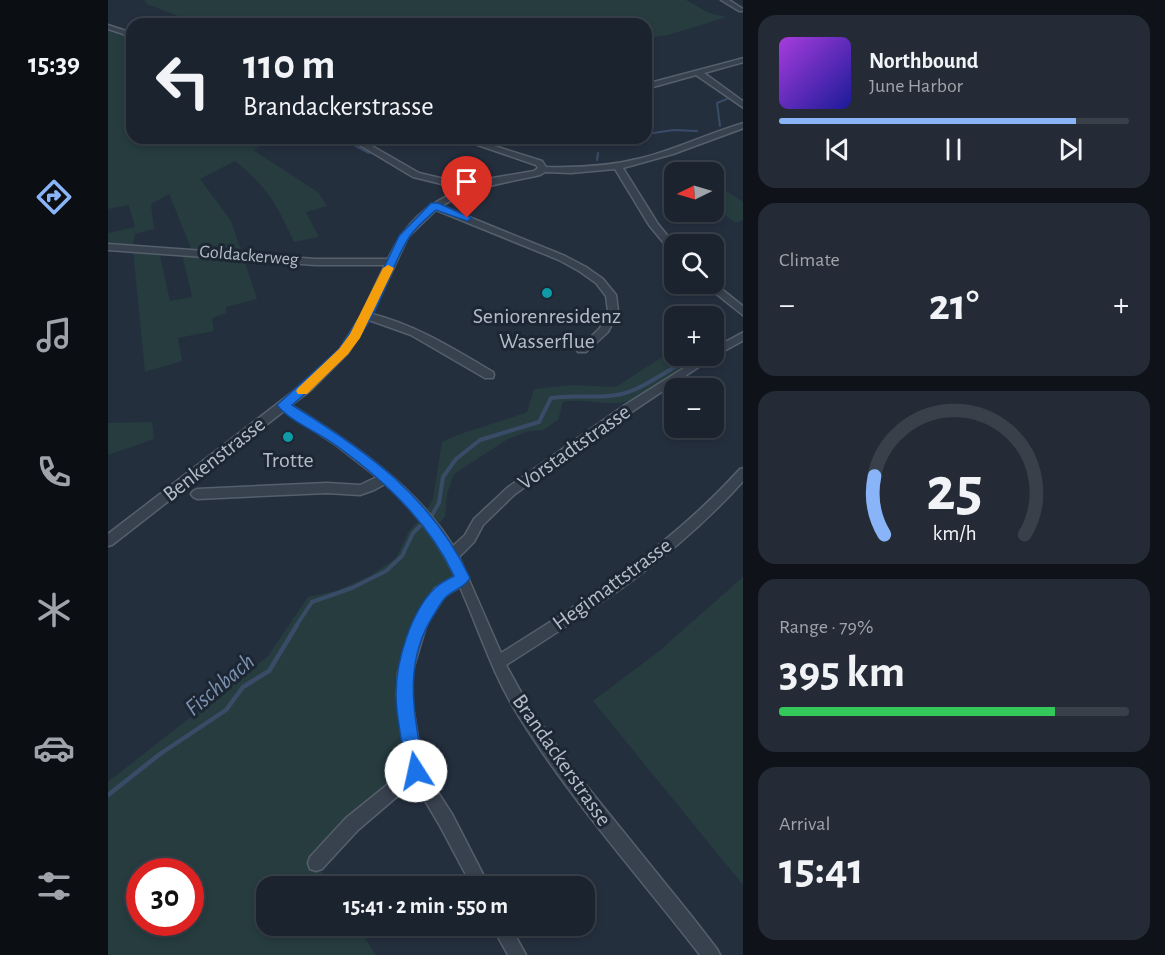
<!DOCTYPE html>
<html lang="en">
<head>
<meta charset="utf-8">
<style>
  :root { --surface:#1b232e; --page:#242b36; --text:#f1f3f6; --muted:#a0a4aa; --line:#39404a; --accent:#8ab4f8 }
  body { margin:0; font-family:"Alegreya Sans",sans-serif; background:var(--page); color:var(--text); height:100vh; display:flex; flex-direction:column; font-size:22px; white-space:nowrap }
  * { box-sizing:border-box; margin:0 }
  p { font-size:20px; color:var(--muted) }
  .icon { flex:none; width:33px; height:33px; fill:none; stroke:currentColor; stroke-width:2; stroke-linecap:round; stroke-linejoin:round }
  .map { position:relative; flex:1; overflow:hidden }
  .details { display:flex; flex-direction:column; gap:15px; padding:15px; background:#0f1319; width:422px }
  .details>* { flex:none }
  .top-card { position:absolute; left:18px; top:18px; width:526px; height:126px; border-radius:18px; box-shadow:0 3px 9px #0003,0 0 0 2px var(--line); background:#1b232e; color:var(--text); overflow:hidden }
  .needle { width:39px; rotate:265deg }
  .buttons { position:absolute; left:556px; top:162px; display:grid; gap:12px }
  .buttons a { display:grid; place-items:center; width:60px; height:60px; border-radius:12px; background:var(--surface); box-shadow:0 3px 9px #0003,0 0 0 2px var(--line); font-size:30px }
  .speed { position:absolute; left:18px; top:858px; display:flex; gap:12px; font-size:30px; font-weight:700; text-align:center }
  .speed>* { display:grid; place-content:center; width:78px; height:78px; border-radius:50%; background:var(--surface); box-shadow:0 3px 9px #0003,0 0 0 2px var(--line); line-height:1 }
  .speed .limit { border:9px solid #d22; background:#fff; color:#111 }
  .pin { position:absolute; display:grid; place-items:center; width:51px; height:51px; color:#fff; margin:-62px -26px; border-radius:50% 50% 50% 0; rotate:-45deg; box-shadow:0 0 6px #0007 }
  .pin .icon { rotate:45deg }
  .me { position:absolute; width:66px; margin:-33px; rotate:350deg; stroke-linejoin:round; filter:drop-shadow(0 0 4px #0008) }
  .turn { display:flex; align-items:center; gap:21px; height:126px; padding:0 18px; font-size:27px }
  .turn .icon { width:78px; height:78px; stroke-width:2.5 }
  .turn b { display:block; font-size:42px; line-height:51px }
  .big { font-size:45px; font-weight:600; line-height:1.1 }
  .details .card { flex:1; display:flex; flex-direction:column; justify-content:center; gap:9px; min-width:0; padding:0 21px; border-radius:18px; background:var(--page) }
  .details .dial { align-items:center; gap:0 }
  .dial svg { height:156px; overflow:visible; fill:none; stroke:var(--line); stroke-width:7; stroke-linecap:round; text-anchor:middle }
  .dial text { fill:var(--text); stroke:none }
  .song { display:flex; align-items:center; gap:18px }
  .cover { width:72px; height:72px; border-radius:9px; background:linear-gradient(135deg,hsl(280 70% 55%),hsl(240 70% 35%)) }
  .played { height:6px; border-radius:3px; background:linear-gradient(90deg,var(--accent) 85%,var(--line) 85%) }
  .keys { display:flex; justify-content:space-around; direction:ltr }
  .heat { display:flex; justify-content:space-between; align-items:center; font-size:33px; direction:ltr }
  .charge { height:9px; border-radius:4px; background:linear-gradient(90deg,#34c759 79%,var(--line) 0) }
  .trip { position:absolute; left:148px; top:876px; width:339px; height:60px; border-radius:18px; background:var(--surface); box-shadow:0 3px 9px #0003,0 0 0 2px var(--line); font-weight:600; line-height:60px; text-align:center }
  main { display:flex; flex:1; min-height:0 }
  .tabs { display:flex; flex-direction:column; width:108px; justify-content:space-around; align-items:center; background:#0b0e12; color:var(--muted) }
  .tabs .icon { width:42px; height:42px }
  .tabs .current { color:var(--accent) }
  .tabs b { font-size:27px; color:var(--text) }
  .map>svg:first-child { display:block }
  .green { fill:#263c3f; fill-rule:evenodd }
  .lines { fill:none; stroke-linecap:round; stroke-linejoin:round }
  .stream-far2 { stroke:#394c67; stroke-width:2 }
  .stream-far1 { stroke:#394c67; stroke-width:4 }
  .stream { stroke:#394c67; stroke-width:4.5 }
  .minor-casing { stroke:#565f6c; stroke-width:3 }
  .minor { fill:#38414e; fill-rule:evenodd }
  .route { fill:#1a73e8; stroke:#114b97; stroke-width:1.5 }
  .slow { fill:#f59e0b }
  .culture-dot { fill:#0f9aa8; stroke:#1d2633; stroke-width:2 }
  .labels { text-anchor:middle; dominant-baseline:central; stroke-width:6; stroke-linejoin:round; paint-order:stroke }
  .far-street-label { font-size:18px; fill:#b4bcc9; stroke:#1d2633 }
  .poi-label { font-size:22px; fill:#b4bcc9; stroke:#1d2633 }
  .street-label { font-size:22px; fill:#b4bcc9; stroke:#1d2633 }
  .water-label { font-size:24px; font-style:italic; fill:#7c92b1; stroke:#1d2633 }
</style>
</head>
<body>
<main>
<nav class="tabs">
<b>15:39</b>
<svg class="icon current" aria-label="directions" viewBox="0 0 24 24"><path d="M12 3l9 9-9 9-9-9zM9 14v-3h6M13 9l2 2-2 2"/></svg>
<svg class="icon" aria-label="music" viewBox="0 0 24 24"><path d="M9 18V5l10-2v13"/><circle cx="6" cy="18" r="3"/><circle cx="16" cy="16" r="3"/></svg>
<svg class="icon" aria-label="phone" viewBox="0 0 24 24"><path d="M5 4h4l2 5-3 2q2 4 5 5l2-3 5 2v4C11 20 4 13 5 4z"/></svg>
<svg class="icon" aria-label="climate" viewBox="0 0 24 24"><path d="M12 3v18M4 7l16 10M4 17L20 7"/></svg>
<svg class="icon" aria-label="car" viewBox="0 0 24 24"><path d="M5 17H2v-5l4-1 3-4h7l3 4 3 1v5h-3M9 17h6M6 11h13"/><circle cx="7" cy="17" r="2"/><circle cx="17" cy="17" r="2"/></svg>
<svg class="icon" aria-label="filters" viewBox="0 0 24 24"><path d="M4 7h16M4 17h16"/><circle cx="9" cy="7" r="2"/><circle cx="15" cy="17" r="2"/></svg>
</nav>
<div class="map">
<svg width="636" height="955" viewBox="0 0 636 955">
  <rect width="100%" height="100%" fill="#242f3e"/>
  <!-- green -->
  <path class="green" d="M37,0H578L601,13L619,17L560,35L539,38L538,24H99L80,20L39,4Z
    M0,28L24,36V138H142L153,145L145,150L210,192L219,206L198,212L211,237L186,242C169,205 160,188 127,161L92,179L123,221L149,299L118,307V313L104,318L106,331L70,338L74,361L37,372L25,250L51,251L62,301L84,297L74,254L83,248L61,194L43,204L46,229L27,234L25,247L0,246V233L27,227L21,205L0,209Z
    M611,186L635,202V220L628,223L606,208V188Z
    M554,357H566L578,365C565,373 529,401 517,402C496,406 476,398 455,402L450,420L435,430L421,431L400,439L346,474L339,494L337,516L332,523L319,509L325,499L334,442C361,429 391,423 419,412L426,389L464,385L508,387Z
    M44,422L46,439L0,455V423Z
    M315,516L355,578L332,592L297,673L308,771L208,863L223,886H159V926H249L268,955H0V782L160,656L200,597L228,591L262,576L288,558L301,531ZM32,872H82V922H32Z
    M635,577V885L485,701L550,652Z"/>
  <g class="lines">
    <!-- stream-far2 -->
    <path class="stream-far2" d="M612,126L609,103L619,99
      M538,134L566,130L589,131
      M233,138L261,153
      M516,142L524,138
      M489,160L490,153"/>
    <!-- stream-far1 -->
    <path class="stream-far1" d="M324,515L331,503L335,477L348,459L372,440L431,422L443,398C465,394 487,399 508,395C529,392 549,377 567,367
      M188,626L204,602L244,588L278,571L294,556L305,533L312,526"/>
    <!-- stream -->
    <path class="stream" d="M0,795L52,754L118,710L135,687L161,671L189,625"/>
    <!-- minor casing -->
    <g class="minor-casing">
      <path id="minor" d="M613,0H621L635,9L636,11H631Z
        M0,25L24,33V37L0,29Z
        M636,58V62L596,73L636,102V108L588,75L538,89V84Z
        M636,123V128L565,154L515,168L550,224L567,245V254L564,253L541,225L507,169L463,173L437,172L432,175C398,183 364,186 334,206L457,256L478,267L495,279L508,295L510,311L500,332L478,352H470L469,350L492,328L500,311L498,296L488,283L471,271L451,260L328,210L300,237L264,314C308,325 346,349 385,372L386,375L385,378H377L303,335L261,320L240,353L203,390L183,405C243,442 308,486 345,546L357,535L366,519L399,488L517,405L595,356H606V348L636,332V340L607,356L525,411L407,494L375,525L366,542L351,557L393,653C480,599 562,546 632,469L636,468V480C568,557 483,611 398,665L420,705L464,768L585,918L609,949L612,955H592C531,876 463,801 410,715C385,675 371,630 352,587L337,596L319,623L304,673L303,695L315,769L344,814L381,886H364L332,826L306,782L250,830L214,869L208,871L202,869L200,863L202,857L238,818L300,768L289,695L290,673L308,617L327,588L347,576C330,541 306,510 277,484L266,490L252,495L219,493L89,499L85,497L83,494L85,491L89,489L219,483L252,485L269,477L228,445L176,411L4,545L0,546V534L195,384L232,349L253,316L277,265H207L0,250V244L207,259H280C298,222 317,205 354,189L305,177L240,138H250L311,173L362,185L385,178L426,171L430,168L428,165L349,138H361L434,161L438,167C471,168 502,166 534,158C569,149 601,133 636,123Z
        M606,283L636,307V316L596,284Z
        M384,926H402L418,955H400Z"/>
    </g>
    <!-- minor -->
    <use href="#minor" class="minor"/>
  </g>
  <!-- route -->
  <path class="route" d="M323,203H330L364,218L359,221L328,210C319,218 309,226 302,236C286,260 278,291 264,316C244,353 216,378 184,405C259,451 323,496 362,578C357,588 344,590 337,598C333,602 330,608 327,613C293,664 307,716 316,771L314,777L308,779L301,777L299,771C295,746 288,719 288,694C288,661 303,611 327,588C332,583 340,579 346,576C321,522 274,478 226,444C211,433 180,420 169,405L231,349L253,316L291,236Z"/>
  <!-- slow -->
  <path class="slow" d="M280,265L286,268L252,338L240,354L199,394H190L188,391L190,388L231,349L242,334L275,268Z"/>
  <!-- markers -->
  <g class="culture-dot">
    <circle cx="439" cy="293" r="6"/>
    <circle cx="180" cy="437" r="6"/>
  </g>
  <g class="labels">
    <!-- far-street labels -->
    <g class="far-street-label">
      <text transform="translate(141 256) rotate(5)">Goldackerweg</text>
    </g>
    <!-- poi labels -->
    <g class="poi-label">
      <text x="439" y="316">Seniorenresidenz<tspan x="439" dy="25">Wasserflue</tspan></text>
      <text x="180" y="460">Trotte</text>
    </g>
    <!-- street labels -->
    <g class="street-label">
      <text transform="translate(466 447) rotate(-35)">Vorstadtstrasse</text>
      <text transform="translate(106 459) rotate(-38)">Benkenstrasse</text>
      <text transform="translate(504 584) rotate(-36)">Hegimattstrasse</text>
      <text transform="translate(454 760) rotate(55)">Brandackerstrasse</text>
    </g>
    <!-- water labels -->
    <g class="water-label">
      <text transform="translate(112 685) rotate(-40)">Fischbach</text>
    </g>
  </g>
</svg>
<div class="buttons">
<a><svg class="needle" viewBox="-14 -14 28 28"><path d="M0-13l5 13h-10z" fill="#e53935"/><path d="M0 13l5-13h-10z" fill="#a0a4aa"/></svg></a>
<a><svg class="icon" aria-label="search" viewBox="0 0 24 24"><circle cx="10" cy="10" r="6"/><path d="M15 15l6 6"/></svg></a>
<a>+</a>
<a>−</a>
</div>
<div class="speed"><div class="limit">30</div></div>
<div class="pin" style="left:359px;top:218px;background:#d93025"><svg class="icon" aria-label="arrive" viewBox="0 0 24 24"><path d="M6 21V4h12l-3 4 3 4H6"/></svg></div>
<svg class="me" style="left:308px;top:771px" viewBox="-20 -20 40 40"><circle r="19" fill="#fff"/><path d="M0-13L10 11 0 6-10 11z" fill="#1a73e8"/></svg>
<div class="trip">15:41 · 2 min · 550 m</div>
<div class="top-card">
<div class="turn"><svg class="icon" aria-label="left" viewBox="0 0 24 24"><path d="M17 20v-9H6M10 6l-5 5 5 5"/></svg><div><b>110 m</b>Brandackerstrasse</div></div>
</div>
</div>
<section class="details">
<div class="card">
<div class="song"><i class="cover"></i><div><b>Northbound</b><p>June Harbor</p></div></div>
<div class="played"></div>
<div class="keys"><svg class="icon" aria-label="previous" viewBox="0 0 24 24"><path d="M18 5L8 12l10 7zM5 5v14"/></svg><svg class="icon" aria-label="pause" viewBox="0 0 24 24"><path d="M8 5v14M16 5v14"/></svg><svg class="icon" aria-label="next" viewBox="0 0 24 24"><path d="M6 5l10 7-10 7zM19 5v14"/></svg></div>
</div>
<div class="card"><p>Climate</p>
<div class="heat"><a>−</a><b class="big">21°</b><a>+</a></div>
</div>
<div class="card dial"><svg viewBox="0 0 100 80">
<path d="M14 69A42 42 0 1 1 86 69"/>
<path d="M14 69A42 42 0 0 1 9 39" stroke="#8ab4f8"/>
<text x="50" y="56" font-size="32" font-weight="700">25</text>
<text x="50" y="72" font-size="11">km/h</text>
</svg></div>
<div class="card"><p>Range · 79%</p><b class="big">395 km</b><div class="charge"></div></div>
<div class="card"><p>Arrival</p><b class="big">15:41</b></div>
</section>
</main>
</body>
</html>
